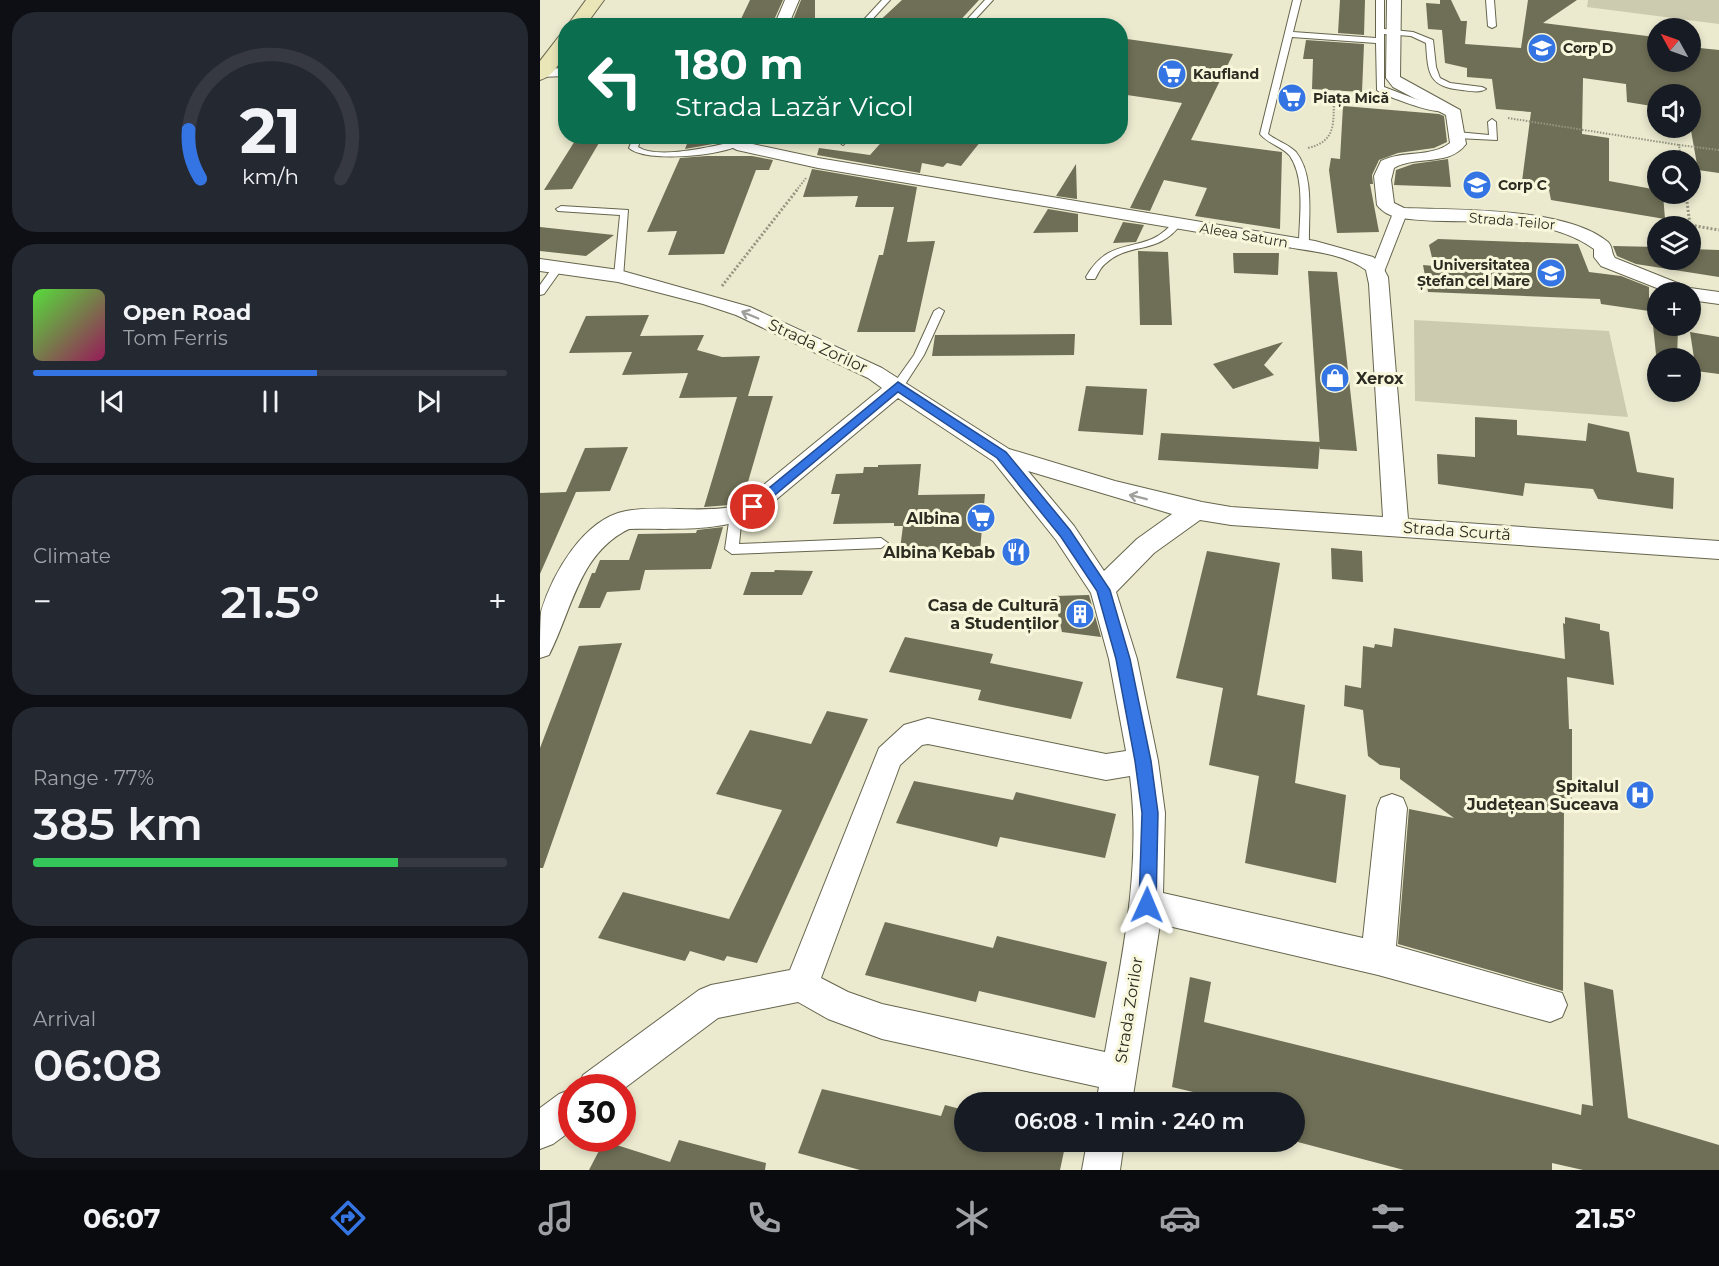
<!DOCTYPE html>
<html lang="en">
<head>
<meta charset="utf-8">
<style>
  :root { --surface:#171b24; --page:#242831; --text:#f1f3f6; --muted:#9ea1a6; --line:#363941; --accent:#3475e3 }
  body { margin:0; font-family:Montserrat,sans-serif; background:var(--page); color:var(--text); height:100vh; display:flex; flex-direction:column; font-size:22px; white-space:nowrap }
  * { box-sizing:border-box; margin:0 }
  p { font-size:20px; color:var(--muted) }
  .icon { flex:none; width:33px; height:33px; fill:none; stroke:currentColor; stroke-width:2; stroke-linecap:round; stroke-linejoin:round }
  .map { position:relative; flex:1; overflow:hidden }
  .drawer { display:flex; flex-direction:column; gap:12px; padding:12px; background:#0d0f14; width:540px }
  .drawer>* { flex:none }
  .guide { position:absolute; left:18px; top:18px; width:570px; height:126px; border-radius:24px; box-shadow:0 3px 9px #0003; background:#0b6e4f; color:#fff; overflow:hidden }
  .needle { width:39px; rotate:310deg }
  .tools { position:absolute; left:1107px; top:18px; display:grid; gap:12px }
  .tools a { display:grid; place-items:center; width:54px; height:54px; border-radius:50%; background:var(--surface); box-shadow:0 3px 9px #0003; font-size:30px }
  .speed { position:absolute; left:18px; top:1074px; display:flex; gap:12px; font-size:30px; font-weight:700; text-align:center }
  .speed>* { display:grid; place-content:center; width:78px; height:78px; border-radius:50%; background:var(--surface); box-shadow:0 3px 9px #0003; line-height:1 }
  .speed .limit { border:9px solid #d22; background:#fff; color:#111 }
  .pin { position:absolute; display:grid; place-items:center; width:51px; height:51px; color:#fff; margin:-26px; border:3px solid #fff; border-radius:50%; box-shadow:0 2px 6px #0007 }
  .me { position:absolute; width:66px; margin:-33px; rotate:1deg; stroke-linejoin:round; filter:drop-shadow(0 0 4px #0008) }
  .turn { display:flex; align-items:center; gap:21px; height:126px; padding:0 18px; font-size:27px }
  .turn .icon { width:78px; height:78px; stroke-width:2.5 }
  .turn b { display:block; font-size:42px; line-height:51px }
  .big { font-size:45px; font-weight:600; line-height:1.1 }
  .drawer .card { flex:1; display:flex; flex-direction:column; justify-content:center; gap:9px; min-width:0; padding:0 21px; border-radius:24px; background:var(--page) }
  .drawer .dial { align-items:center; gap:0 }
  .dial svg { height:156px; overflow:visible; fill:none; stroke:var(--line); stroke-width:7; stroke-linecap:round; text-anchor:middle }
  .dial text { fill:var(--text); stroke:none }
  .song { display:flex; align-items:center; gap:18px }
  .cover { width:72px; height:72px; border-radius:9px; background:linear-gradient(135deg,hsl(110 70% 55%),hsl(330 70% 35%)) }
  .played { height:6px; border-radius:3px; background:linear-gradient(90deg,var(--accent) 60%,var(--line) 60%) }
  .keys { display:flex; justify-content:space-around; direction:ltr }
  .heat { display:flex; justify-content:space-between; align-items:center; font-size:33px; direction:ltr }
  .charge { height:9px; border-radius:4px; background:linear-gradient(90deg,#34c759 77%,var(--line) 0) }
  .trip { position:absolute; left:414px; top:1092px; width:351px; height:60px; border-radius:30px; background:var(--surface); box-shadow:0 3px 9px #0003; font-weight:600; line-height:60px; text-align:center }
  .tabs { display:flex; height:96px; justify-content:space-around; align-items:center; background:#090b0e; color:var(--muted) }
  .tabs .icon { width:42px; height:42px }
  .tabs .on { color:var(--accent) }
  .tabs b { font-size:27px; color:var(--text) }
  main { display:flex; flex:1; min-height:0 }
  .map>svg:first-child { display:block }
  .green { fill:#cccbb0 }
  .building { fill:#6f6e56 }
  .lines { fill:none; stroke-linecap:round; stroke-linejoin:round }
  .service-casing { stroke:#66654d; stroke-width:2 }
  .pedestrian-casing { stroke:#66654d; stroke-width:2 }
  .minor-casing { stroke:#66654d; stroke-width:2 }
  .secondary-casing { stroke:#66654d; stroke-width:2 }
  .path-far1 { stroke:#959581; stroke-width:2; stroke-dasharray:1.5 1.5; stroke-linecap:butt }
  .path { stroke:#959581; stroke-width:3; stroke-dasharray:2 2; stroke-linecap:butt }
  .service { fill:#fff; fill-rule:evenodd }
  .pedestrian { fill:#fff; fill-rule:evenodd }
  .minor { fill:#fff; fill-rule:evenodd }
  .secondary { fill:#eae6b8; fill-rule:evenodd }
  .oneway { stroke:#a0a09c }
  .route { fill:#3475e3; stroke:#224c94; stroke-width:1.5 }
  .labels { text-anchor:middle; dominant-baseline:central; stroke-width:6; stroke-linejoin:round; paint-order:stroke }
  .far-poi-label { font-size:14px; font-weight:bold; fill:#2c2c22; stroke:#f8f7dc; text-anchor:start }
  .far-street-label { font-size:14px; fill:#2c2c22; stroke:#f8f7dc }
  .street-label { font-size:16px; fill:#2c2c22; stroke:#f8f7dc }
  .poi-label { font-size:16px; font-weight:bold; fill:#2c2c22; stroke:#f8f7dc; text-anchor:end }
</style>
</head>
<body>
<main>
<section class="drawer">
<div class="card dial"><svg viewBox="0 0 100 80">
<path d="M14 69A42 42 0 1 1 86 69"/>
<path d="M14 69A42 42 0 0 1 8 44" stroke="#3475e3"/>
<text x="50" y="56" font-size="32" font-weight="700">21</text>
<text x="50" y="72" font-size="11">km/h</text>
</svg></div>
<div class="card">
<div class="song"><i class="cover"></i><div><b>Open Road</b><p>Tom Ferris</p></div></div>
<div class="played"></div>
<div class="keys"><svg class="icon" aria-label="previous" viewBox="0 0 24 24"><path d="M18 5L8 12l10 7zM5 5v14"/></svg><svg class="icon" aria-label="pause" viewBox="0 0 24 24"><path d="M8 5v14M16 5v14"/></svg><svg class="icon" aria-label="next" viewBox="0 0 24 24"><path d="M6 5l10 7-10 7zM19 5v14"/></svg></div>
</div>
<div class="card"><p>Climate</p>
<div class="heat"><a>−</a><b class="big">21.5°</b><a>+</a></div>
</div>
<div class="card"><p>Range · 77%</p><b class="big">385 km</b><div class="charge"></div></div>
<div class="card"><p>Arrival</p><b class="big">06:08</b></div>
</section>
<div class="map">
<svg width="1179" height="1170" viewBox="0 0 1179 1170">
  <rect width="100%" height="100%" fill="#ebeacf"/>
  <!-- green -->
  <path class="green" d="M1048,0H1179V24L1047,7Z
    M874,320L1069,331L1088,417L875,401Z"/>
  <!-- building -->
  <path class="building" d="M210,0H243L234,20L200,21Z
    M261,0H275V19L253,20Z
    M362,0H439L415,26H334Z
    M800,0H825L824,35L798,33Z
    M900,0H911L921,21H927L925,44L981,48L988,0H1037L1003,23L1115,37L1118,62H1150V47L1179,50V173L1158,170L1150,125V94H1118V107L1087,102L1086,84L1043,78L1042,134L1069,138V181L1118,190V194H1123L1125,219L1011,200L1009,190L981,189L991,112L956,109L952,79L927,77V68L905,63L902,30L888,29L886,3L900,4Z
    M580,38L693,54L651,140L742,152L740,229L655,216L667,188L624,180L610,211L590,208L642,103L580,94Z
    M766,40L824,44L822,92L772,89L773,59H763Z
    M803,106L899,114L904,116L907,142L894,148L858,153L839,160L832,175L833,184H830L839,232L797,233L789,170L791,158L800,159Z
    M38,136H63L32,189L4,190Z
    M150,136H176L173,144L145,149Z
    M347,136H445L421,166L407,163L403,167L382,163L380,173L277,155L279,148L330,155Z
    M167,156H212L233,160L229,170H216L184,254L128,255L137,231L107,232L140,158Z
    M908,159L911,187L854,185L856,170L873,164Z
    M536,164L537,199L516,196Z
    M272,169L377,187L367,242L395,241L375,332H317L339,255H343L354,207H315L318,196L263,197Z
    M508,209L538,214V232L493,233Z
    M583,222L604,225L596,242L573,243Z
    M0,227L74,235L46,256L0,251Z
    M898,239L1038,244L1049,272L1081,276L1109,287V311L1061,304L1060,299L888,292L883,265L894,266L889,245Z
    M1073,246L1118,247V260H1150V249L1179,250V277L1096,264L1077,256Z
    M598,251L628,252L632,325H600Z
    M693,253H739L738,275L694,273Z
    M768,271L797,272L817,451L780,449Z
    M109,315L100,336L164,335L157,350L182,357L220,356L208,396H233L203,499L190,505L164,507L197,397L139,398L148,373L82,375L92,352L29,353L46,316Z
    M1113,325L1138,329L1137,358H1118L1117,364Z
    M1150,332L1179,337V374L1156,371Z
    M535,334L534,355L392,356L395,335Z
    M743,342L724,365L734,375L693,389L673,364Z
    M546,386L607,389L603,435L538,431Z
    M935,417L977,420V435L1046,441L1048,423L1089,432L1097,472L1134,478L1133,509L1058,499L1053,489L985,483L983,496L898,484L897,454L935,457Z
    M621,433L780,442L778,469L618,460Z
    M88,447L70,491L36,492L0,574V493L26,492L45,448Z
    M381,464L378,495L445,494L440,551L389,552V556L359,557L363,526H354V523L293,524L300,494H291L296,474L323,473L324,467H338V465Z
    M183,527L171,569L105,570L100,590L67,592L60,608H38L52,573H55L60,560H89L98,534L156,533L157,530Z
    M791,548L822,551L823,582L792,579Z
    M667,551L740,563L717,695L765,705L755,783L806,795L796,883L705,863L719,776L669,765L683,688L636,678Z
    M235,570L273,571L262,595H203L211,572H234Z
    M549,595L561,637L522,632L514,596Z
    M1025,617L1060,624V630L1069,632L1074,685L1027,677L1029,729H1032V807L1024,805L1023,991L858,944L869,809L914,818L860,779V768L840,765L828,756L823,710L804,706L805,685L821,688L823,646L834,648L835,644L852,647L854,628L1025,659L1023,623L1025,624Z
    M365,637L453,654L450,663L543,682L531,719L438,700L441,690L349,672Z
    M82,643L3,868H0V748L39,646Z
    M287,711L328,719L217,963L187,956L184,961L150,951L145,961L58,938L83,892L189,919L242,810L176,794L210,730L271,744Z
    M374,781L473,800L476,792L576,814L565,858L460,837L457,847L356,823Z
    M345,922L453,948L457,936L567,962L555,1018L439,991L436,1002L325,975Z
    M650,977L671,982L664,1022L1041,1115L1042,1104L1053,1106L1044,982L1073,990L1088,1118L1179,1145V1170H1043L1012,1163V1170H864L754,1141V1102H695L632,1087Z
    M282,1089L401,1116L405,1105L424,1110V1142H526L520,1170H320L258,1153Z
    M139,1140L226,1163L225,1170H49L64,1141L130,1162Z"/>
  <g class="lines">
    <!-- service casing -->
    <g class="service-casing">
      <path id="service" d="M342,0H350L326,26H318Z
        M445,0H453L429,26H421Z
        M753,0H761L753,32L836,38V0H844V29L873,32L893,40L896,67L900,78L910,83L942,87L946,89C940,93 930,91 922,90C888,87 888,73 886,43L871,36L844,34V87L894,106L909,107L913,109C899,118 858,99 842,94L837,90L836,43L752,37L728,134C737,141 748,144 756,152C775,176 768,217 769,245L764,248L759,245C759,219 766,180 750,156C742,146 728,144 720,134Z
        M946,0H954L956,26L952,28L948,26Z
        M952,119L956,122L957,140L917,138L913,135L917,132L949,135L948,122Z
        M94,136H102L98,147C119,160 173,146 197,141L201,144C184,156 105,163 89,148Z
        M303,136H312L303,145L299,142Z
        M21,206L88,210L83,278H75L74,276L80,215L18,211L16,209Z
        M634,221L642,223C617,257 591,240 565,264C560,268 558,274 555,279H547L546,277C572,231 606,258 634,221Z
        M19,263L24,266L4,294L0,295V285L15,264Z
        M399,308L404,311L384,355L362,389H354L352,386L374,355L394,311Z
        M196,510L202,515L199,544L341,538L348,543L341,548L192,554L185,549L190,515Z"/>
    </g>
    <!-- pedestrian casing -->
    <g class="pedestrian-casing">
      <path id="pedestrian" d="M860,209L867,213L844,272L842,275H832L830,272L853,213Z"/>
    </g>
    <!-- minor casing -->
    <g class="minor-casing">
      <path id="minor" d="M245,0H259L248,26H234Z
        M847,0H861L860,77L920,110L926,144C909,167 876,155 854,168L851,180L854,203L864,208C917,210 1027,207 1068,242C1073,247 1071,253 1075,258L1150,288L1179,292V304L1150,300V292H1127L1061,266L1054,257V249C999,210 923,227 861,218C852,217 842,212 837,205L834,176L841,161C862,150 891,158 910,143L906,115L853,87L846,78Z
        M26,68V76L0,77V69Z
        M186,136H202L208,143L278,158L775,241L833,257L841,264L848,277L868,519L1179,541V559L691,525L660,520L614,553L576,592L597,659L618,761L625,813L623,893L823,938L837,808L841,798L852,794L863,798L867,808L856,946L1022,993L1027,1005L1022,1017L1010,1022L838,975L620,924L592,1102H556L559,1087L342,1039L288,1019L258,1002L178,1018L82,1090V1088H38L43,1075L159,990L171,985L250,970L339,748L364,725L388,718L566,754L586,751L569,659L551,593L516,540L453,461L358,398L220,513C181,533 133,528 89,529C39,553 32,610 9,655L0,658C0,644 0,626 1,612C12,575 43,519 86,511C120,505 157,513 191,507L204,501L342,388L328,378L196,315L163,304L78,282L0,271V259L79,270L210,307L342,368L469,449L575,481L662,502L691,507L843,517L829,284L826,270C803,253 769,251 741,246L278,168L197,150L191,147ZM488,471L632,514L597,539L564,571L534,526ZM388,744L566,780L590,776C602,870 581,961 565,1052L342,1004L308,992L281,978L360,765L382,745Z
        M32,1089V1130L13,1144L0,1149V1108L19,1094Z
        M547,1142H584L580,1170H542Z"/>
    </g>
    <!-- secondary casing -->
    <g class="secondary-casing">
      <path id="secondary" d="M46,0H64L45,26H27Z
        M26,34C26,50 19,75 0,80V61L20,35Z"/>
    </g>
    <!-- path-far1 -->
    <path class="path-far1" d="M968,118L1139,145
      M768,148C797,141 793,123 794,98L827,99L828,97
      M1141,160L1139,145L1179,150
      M256,191L266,178"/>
    <!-- path -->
    <path class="path" d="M1146,194L1150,225L1179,230
      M182,286L257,190"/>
    <!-- service -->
    <use href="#service" class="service"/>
    <!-- pedestrian -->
    <use href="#pedestrian" class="pedestrian"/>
    <!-- minor -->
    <use href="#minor" class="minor"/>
    <!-- secondary -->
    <use href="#secondary" class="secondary"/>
  </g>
  <!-- one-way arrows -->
  <defs><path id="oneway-shaft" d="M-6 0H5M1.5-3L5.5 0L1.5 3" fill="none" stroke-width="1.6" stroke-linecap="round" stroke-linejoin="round" transform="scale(1.5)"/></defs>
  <g class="oneway">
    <use href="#oneway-shaft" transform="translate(210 315) rotate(-157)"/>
    <use href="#oneway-shaft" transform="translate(598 497) rotate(-166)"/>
  </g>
  <!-- route -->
  <path class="route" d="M358,382L466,452L530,530L570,590L590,659L611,761L618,813L616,905L613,911L607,914L601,911L599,905L602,813L595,761L576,659L557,591L521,537L457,458L358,392L217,510L213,512L206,507Z"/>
  <!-- icons -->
  <defs>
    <g id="university-disc" transform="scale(1.5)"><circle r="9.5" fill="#3475e3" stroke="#f8f7dc"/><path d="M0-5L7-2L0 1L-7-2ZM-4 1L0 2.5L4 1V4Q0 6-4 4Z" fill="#fff"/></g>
    <g id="supermarket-disc" transform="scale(1.5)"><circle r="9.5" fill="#3475e3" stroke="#f8f7dc"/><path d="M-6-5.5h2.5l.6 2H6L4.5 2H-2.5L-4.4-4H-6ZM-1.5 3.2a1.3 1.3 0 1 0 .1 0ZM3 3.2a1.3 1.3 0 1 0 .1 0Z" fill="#fff"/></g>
    <g id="shop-disc" transform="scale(1.5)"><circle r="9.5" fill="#3475e3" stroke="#f8f7dc"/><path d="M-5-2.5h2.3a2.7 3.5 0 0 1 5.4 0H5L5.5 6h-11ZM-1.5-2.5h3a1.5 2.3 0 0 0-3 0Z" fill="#fff"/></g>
    <g id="restaurant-disc" transform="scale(1.5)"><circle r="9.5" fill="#3475e3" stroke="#f8f7dc"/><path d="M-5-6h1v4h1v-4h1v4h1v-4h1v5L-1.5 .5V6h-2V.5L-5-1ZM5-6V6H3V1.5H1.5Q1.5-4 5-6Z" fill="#fff"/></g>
    <g id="building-disc" transform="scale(1.5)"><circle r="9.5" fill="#3475e3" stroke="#f8f7dc"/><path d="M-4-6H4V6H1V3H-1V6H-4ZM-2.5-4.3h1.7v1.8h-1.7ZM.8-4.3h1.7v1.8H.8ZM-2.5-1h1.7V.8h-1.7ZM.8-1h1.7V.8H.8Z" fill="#fff"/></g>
    <g id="hospital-disc" transform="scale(1.5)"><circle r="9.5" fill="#3475e3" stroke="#f8f7dc"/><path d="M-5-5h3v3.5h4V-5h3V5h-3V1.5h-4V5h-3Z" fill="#fff"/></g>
  </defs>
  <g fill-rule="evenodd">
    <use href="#university-disc" x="1002" y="48"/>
    <use href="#supermarket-disc" x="632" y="74"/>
    <use href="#supermarket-disc" x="752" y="98"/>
    <use href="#university-disc" x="937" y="185"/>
    <use href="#university-disc" x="1011" y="273"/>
    <use href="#shop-disc" x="795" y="378"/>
    <use href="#supermarket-disc" x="441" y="518"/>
    <use href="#restaurant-disc" x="476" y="552"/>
    <use href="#building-disc" x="540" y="614"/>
    <use href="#hospital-disc" x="1100" y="795"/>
  </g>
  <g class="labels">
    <!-- far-poi labels -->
    <g class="far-poi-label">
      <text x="1023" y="48">Corp D</text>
      <text x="653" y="74">Kaufland</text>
      <text x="773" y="98">Piața Mică</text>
      <text x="958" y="185">Corp C</text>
      <text x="990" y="265" text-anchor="end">Universitatea<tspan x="990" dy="16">Ștefan cel Mare</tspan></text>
    </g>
    <!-- far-street labels -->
    <g class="far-street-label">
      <text transform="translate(972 221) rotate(5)">Strada Teilor</text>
      <text transform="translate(704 235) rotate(10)">Aleea Saturn</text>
    </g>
    <!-- street labels -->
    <g class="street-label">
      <text transform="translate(278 346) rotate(25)">Strada Zorilor</text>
      <text transform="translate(917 531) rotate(4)">Strada Scurtă</text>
      <text transform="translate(589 1010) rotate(-81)">Strada Zorilor</text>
    </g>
    <!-- poi labels -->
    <g class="poi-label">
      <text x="816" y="378" text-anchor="start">Xerox</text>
      <text x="420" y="518">Albina</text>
      <text x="455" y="552">Albina Kebab</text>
      <text x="519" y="605">Casa de Cultură<tspan x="519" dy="18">a Studenților</tspan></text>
      <text x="1079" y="786">Spitalul<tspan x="1079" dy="18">Județean Suceava</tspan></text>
    </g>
  </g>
</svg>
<div class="tools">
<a><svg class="needle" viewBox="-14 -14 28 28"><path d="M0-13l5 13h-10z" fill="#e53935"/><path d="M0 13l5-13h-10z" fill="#9ea1a6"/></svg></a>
<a><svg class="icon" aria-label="sound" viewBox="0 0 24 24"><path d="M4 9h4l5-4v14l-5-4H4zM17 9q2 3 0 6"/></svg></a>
<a><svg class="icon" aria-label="search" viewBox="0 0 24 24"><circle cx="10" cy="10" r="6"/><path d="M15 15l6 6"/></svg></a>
<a><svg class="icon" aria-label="layers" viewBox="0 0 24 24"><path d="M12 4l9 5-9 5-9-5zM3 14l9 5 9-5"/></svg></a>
<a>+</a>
<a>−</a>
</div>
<div class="speed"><div class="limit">30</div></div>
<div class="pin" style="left:213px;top:507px;background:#d93025"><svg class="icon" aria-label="arrive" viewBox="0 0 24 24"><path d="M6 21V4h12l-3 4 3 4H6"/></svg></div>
<svg class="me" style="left:607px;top:905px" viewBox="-20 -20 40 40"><path d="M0-17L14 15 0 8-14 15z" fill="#3475e3" stroke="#fff" stroke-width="4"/></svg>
<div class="trip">06:08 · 1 min · 240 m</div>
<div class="guide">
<div class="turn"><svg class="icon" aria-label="left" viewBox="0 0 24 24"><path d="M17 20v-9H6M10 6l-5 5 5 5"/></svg><div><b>180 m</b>Strada Lazăr Vicol</div></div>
</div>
</div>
</main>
<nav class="tabs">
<b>06:07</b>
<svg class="icon on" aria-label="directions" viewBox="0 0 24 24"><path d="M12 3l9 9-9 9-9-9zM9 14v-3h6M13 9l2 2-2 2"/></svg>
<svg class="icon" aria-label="music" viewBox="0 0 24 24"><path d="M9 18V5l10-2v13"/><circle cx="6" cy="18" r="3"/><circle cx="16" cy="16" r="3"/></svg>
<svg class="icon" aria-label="phone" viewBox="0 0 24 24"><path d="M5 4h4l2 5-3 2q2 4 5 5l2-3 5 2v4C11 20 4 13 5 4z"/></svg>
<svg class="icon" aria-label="climate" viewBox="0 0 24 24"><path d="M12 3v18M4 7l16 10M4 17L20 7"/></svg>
<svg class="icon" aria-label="car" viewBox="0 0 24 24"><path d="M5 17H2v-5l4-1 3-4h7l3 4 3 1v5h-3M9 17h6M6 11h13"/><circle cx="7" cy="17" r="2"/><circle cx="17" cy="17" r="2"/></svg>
<svg class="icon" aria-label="filters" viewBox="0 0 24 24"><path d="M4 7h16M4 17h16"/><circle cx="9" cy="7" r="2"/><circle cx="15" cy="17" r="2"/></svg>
<b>21.5°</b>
</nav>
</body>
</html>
